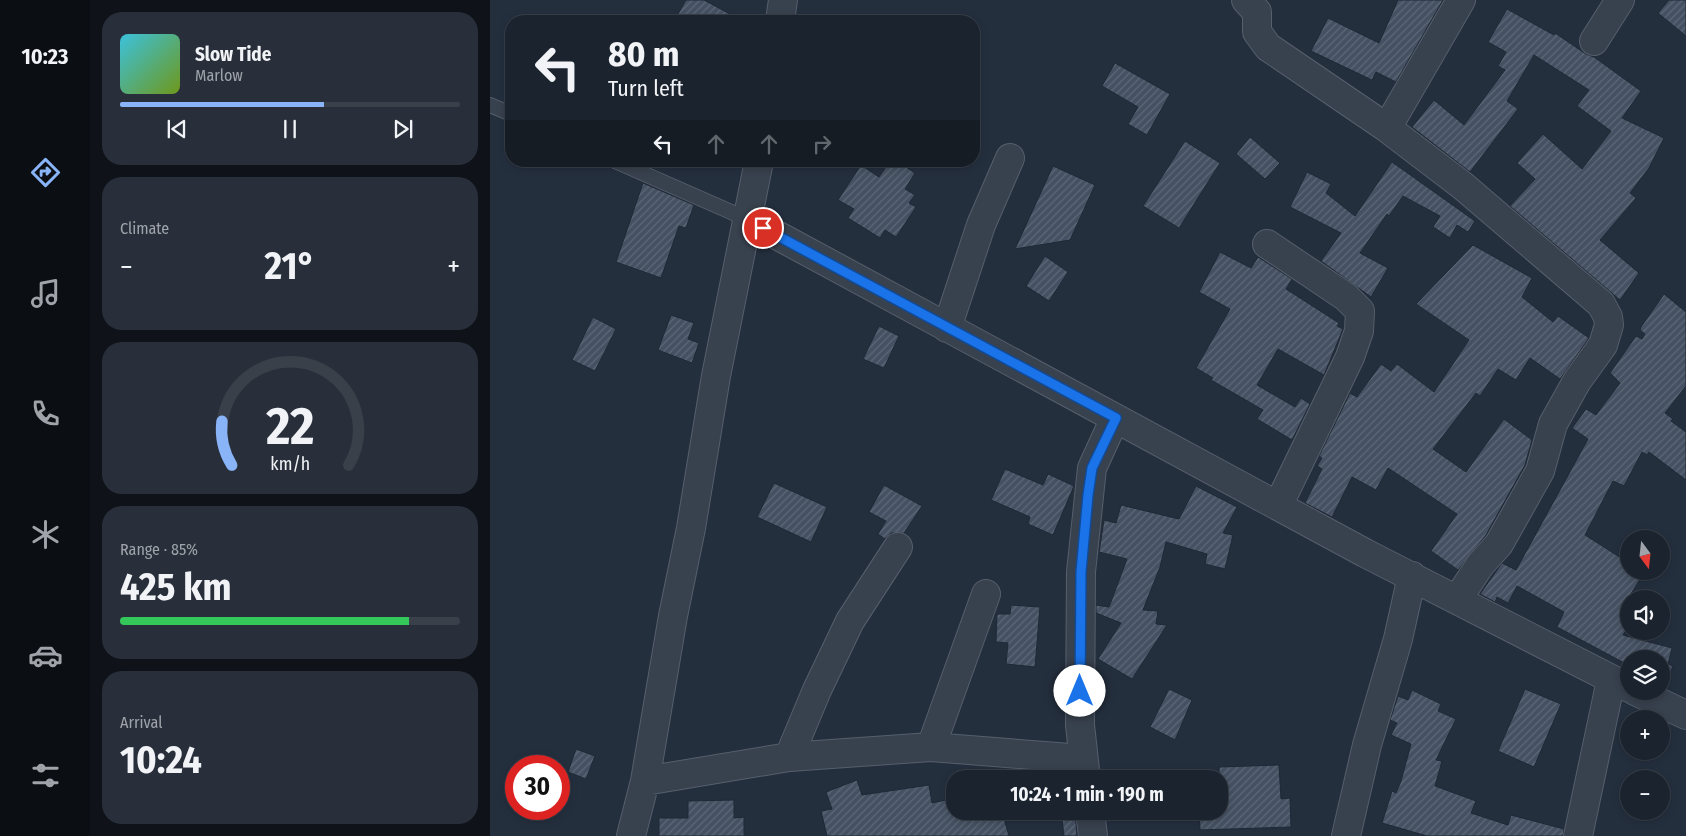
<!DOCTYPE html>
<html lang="en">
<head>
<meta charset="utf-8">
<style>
  :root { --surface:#1b232e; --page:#282f3a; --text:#f1f3f6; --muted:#a0a4aa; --line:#39404a; --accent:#8ab4f8 }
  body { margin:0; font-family:"Fira Sans Condensed",sans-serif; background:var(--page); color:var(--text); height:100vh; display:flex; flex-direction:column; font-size:19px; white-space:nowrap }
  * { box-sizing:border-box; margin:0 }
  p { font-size:16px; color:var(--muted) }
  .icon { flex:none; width:28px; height:28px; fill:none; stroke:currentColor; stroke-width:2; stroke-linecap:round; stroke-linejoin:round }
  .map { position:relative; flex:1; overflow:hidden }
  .panel { display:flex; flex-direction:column; gap:12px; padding:12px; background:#0f1319; width:400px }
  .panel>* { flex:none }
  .guide { position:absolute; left:15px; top:15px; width:475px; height:152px; border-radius:20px; box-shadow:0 2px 8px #0003,0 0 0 1px var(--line); background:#1b232e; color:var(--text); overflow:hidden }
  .needle { width:32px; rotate:165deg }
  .controls { position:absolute; left:1130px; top:530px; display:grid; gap:10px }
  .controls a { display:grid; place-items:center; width:50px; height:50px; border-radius:50%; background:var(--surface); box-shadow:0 2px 8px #0003,0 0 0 1px var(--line); font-size:25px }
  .speed { position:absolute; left:15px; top:755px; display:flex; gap:10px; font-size:25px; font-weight:700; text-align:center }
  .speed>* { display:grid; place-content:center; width:65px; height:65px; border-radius:50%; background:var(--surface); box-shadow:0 2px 8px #0003,0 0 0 1px var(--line); line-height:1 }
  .speed .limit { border:8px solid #d22; background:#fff; color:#111 }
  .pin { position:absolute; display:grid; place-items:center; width:42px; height:42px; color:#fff; margin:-21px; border:2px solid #fff; border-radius:50%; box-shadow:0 1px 5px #0007 }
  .me { position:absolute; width:55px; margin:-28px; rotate:0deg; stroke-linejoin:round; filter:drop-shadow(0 0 4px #0008) }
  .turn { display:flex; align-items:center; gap:18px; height:105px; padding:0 20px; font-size:22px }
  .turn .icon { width:65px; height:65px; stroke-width:2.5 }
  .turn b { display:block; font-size:35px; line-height:42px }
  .lanes { display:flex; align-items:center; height:48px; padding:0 20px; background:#0003; justify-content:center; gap:25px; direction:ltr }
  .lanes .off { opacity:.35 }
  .big { font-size:38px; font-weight:700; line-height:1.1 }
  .panel .widget { flex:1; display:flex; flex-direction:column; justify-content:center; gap:8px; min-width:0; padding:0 18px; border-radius:20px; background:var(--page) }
  .panel .dial { align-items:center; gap:0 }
  .dial svg { height:130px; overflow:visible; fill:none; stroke:var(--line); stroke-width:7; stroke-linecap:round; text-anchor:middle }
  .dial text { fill:var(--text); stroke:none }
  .song { display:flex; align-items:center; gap:15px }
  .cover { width:60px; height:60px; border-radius:8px; background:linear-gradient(135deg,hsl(190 70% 55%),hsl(80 70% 35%)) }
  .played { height:5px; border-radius:2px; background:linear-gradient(90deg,var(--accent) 60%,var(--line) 60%) }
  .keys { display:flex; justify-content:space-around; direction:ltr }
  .heat { display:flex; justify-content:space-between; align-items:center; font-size:28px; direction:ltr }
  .charge { height:8px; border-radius:4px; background:linear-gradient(90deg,#34c759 85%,var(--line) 0) }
  .trip { position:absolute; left:456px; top:770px; width:282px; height:50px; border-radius:20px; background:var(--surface); box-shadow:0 2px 8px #0003,0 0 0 1px var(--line); font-weight:700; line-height:50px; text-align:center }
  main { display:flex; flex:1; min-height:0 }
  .dock { display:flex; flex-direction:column; width:90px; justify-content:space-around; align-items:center; background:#0b0e12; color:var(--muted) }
  .dock .icon { width:35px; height:35px }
  .dock .active { color:var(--accent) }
  .dock b { font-size:22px; color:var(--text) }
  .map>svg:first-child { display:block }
  .building { fill:url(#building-hatch); stroke:#1f2835 }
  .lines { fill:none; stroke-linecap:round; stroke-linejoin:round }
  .lane-casing { stroke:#565f6c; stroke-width:16 }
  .street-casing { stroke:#565f6c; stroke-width:30 }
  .lane { stroke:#38414e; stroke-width:14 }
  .street { stroke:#38414e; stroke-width:28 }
  .route-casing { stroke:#114b97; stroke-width:12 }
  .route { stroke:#1a73e8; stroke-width:9 }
</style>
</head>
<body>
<main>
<nav class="dock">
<b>10:23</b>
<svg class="icon active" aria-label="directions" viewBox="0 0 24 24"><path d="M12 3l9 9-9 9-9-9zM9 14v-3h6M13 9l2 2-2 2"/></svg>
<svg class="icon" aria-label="music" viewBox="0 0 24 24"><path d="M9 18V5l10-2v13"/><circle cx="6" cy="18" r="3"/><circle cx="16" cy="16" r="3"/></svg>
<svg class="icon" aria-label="phone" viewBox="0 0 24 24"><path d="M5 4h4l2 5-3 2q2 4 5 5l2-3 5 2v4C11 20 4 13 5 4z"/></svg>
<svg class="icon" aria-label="climate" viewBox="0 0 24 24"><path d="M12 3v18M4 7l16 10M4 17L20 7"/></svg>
<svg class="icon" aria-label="car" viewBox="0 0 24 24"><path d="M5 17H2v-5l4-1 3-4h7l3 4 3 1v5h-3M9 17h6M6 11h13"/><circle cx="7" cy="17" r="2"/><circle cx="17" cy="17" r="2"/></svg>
<svg class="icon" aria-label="filters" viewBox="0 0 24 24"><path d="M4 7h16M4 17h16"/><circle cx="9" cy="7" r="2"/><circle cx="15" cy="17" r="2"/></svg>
</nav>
<section class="panel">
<div class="widget">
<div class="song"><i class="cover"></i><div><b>Slow Tide</b><p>Marlow</p></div></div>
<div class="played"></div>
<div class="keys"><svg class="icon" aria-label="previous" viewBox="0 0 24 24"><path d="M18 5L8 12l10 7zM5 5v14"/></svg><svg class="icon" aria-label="pause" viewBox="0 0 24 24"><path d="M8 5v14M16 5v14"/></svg><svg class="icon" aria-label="next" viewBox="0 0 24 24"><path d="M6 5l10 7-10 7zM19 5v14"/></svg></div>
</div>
<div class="widget"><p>Climate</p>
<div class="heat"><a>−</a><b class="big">21°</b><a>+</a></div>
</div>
<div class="widget dial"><svg viewBox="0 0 100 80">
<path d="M14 69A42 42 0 1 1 86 69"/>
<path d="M14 69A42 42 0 0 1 8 42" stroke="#8ab4f8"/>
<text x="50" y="56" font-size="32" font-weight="700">22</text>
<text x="50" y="72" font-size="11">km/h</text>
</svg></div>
<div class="widget"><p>Range · 85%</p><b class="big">425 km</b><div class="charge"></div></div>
<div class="widget"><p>Arrival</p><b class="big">10:24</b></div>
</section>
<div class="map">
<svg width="1196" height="836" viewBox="0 0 1196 836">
  <defs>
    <pattern id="building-hatch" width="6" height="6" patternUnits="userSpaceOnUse" patternTransform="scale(1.25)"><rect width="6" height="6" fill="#455162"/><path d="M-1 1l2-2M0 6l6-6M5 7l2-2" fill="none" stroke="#5d6877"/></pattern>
  </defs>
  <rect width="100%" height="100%" fill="#242f3e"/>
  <!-- building -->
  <path class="building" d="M196,0H214L253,21H184Z
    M908,0H953L906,82L886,72L882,80L821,51L838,18L889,43Z
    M1179,0H1196V36L1168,13Z
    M1017,9L1064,35L1065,33L1096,54L1104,57L1151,91L1132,118L1174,138L1159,168L1140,193L1146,198L1110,240L1149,273L1130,300L1020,206L1045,179L1027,163L1053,134L1092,169L1121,131L1087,106L1099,90L1044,55L1017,101L1028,109L980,172L922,127L944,100L974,125L1015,70L1008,66L1016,52L998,42Z
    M625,63L680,94L657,135L638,124L648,107L612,86Z
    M760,137L790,163L775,179L746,154Z
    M695,141L730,163L689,228L653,206Z
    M400,161H407L425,173L415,189L425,195L419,203L426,207L406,237L395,230L390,238L358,218L364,209L348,200L371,165L389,177Z
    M902,162L985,221L978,232L967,225L960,238L943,227L950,216L913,196L899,216L897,214L870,253L898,268L881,297L831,261L851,233L800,207L817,172L841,184L836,193L865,216Z
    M563,166L605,185L580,240L525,249Z
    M153,183L204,205L196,228L189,226L171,278L126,262Z
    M983,245L1042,278L1032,297L1063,322L1068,316L1099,338L1070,379L1040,358L1026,380L1008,369L990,396L986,393L943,449L976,472L1014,419L1042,440L1035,465L996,535L968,570L941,551L967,514L898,468L886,490L862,477L842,517L815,503L832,469L827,466L832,458L829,456L860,393L867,397L891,364L901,371L907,364L944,392L979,340L926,304Z
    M730,252L761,268L768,257L802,279L796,289L849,323L847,326L853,329L834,375L788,349L767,385L805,407L811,398L820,404L802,440L767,419L773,410L721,380L723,378L706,368L740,309L709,292Z
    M555,256L578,272L559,301L536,286Z
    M1174,294L1196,312V386L1175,413L1183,419L1181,421L1196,432V480L1159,452L1157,455L1152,452L1134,486L1123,481L1095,535L1139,563V571L1154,573L1139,597V626L1133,635L1182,648L1178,664L1183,666L1176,685L1171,683V659H1139V670L1137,669L1138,665L1067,627L1074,612L1027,586L1018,603L1007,597L1005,602L990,594L1012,563L1026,570L1098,439L1082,428L1096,409L1106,415L1130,383L1120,373L1146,336L1152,339L1155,334L1150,330L1151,327Z
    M181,315L204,323L198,339L209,343L202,363L168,350Z
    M103,317L126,329L105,371L82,360Z
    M389,326L409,336L394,368L373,359Z
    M515,469L553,485L558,474L584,486L563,535L538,524L540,517L501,500Z
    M284,483L337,507L321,542L267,517Z
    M394,485L432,506L414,533H401L395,539L388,534L396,521L379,512Z
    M706,486L747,507L733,533L743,535L735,569L715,564L717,554L676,542L670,567L653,610L668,611L666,624L677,625L642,679L608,659L631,623L606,613V605L619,607L637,559L609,552L614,520L626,523L631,505L689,519Z
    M521,605L550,607L545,667L516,664L518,643L506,642L507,614H520Z
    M679,689L702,700L685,740L660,727Z
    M1035,689L1071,704L1044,767L1008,751Z
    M922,690L951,704L948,711L966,719L946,760L952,761L945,786L986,801L981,813L1018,825L1021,815L1074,829L1073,836H937L892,823L902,791L906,793L911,781L921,744L901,735L907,723L900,720L908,696L918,700Z
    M86,749L105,756L96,779L78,772Z
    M789,765L791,799L800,798L801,827L710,830L709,811H730L729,767Z
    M367,780L372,795L439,785L442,803L465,798V811H512L519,836H337L331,811L342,809L336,792Z
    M244,800V818L254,817V836H169V818H198V801Z
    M571,811H585L587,836H574Z"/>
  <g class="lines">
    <!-- lane casing -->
    <g class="lane-casing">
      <path id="lane" d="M0,105L21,114
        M125,161L257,219"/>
    </g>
    <!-- street casing -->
    <g class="street-casing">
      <path id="street" d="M756,0L767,12V32L778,47L897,128L973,186L1111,304L1118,317L1119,325L1113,345L1087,381L1063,424L1050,471L1009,544L990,565L967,600
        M290,21L293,0
        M1104,41L1130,0
        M897,128L971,0
        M257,219L875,553L1139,688
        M777,244L856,297L870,311L869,331L860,357L788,506
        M457,328L491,225L520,158
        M1145,691L1196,715
        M441,747L496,594
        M299,757L327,690L360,621L408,547
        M596,779L590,725L591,572L602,468L625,418
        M155,781L299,757L441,747L593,759
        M600,811L603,836
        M141,836L155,781L183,616L201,528L226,376L269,161
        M856,836L877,745L908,639L922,576
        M1088,836L1121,680"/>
    </g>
    <!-- lane -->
    <use href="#lane" class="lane"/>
    <!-- street -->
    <use href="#street" class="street"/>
  </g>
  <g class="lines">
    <!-- route casing -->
    <g class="route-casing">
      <path id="route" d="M273,228L626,418L602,468L598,495L591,572L590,691"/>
    </g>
    <!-- route -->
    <use href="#route" class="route"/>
  </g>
</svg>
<div class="controls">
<a><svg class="needle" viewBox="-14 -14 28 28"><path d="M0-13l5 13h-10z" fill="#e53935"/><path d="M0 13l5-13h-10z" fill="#a0a4aa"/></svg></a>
<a><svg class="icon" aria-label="sound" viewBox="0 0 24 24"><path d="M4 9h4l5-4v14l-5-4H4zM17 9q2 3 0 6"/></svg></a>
<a><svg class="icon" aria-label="layers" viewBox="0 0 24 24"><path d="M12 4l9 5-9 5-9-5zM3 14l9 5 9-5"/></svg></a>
<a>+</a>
<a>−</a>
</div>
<div class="speed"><div class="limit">30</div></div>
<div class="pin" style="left:273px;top:228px;background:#d93025"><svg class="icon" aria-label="arrive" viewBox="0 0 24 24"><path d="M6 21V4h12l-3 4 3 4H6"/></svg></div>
<svg class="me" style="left:590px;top:691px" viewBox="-20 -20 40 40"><circle r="19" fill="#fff"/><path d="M0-13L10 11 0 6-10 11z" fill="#1a73e8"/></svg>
<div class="trip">10:24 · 1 min · 190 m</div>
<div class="guide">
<div class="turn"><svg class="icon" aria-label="left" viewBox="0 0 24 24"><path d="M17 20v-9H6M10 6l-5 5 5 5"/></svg><div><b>80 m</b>Turn left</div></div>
<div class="lanes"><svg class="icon" aria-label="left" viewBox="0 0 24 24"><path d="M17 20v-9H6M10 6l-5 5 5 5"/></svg><svg class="icon off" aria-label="ahead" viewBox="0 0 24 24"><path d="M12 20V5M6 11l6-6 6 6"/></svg><svg class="icon off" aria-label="ahead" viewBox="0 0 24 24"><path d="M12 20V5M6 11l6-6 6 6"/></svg><svg class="icon off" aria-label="right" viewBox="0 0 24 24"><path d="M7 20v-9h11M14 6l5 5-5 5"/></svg></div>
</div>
</div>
</main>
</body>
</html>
